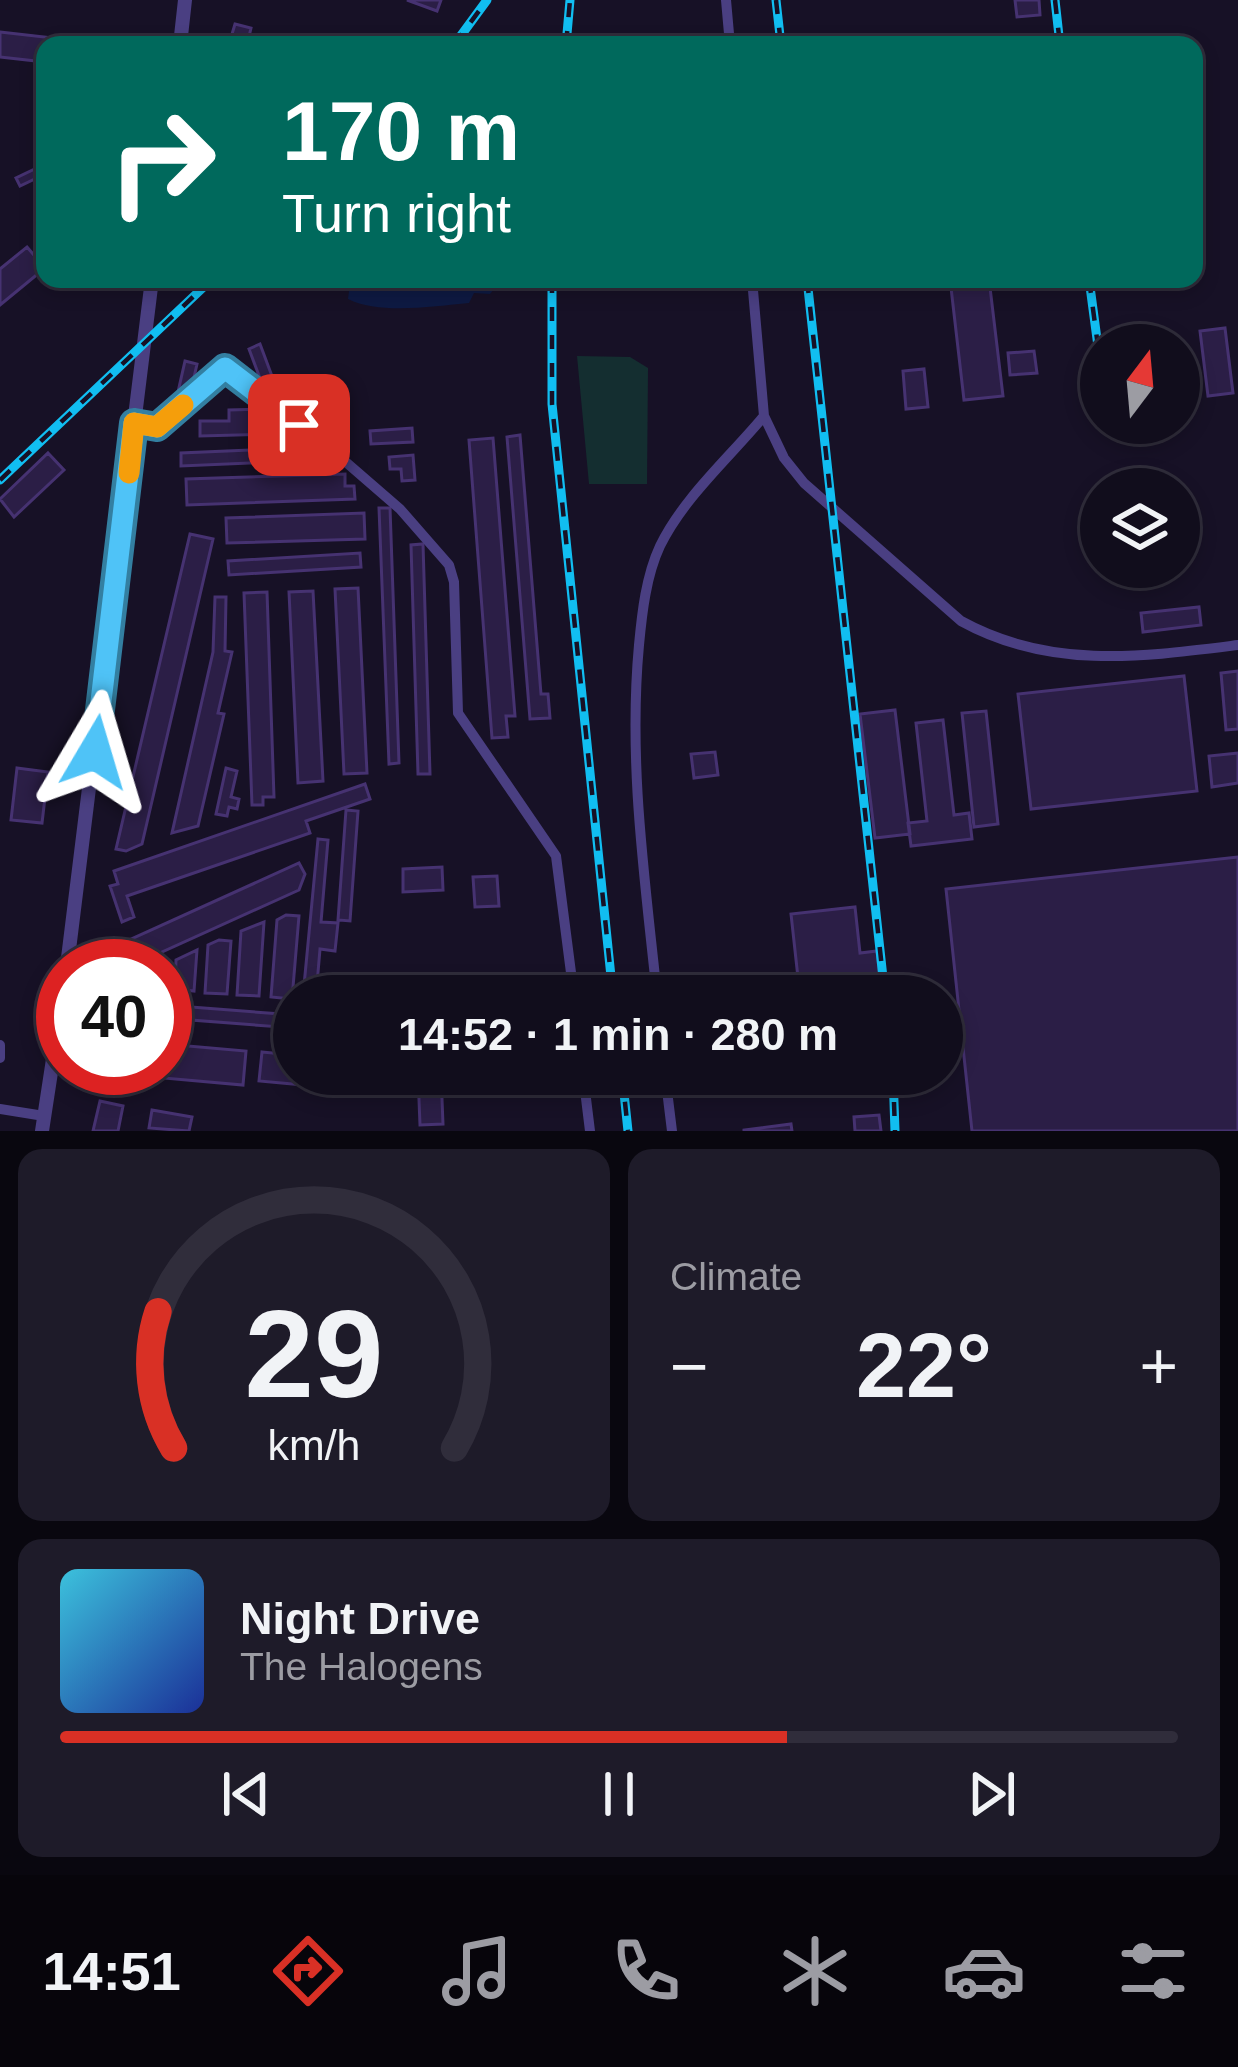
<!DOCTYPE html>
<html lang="en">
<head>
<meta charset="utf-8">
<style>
  :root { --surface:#110d1c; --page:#1e1b29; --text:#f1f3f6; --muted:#9c9ca3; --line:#302d3b; --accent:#d93025 }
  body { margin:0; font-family:Arial,sans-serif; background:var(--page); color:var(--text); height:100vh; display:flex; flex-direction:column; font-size:45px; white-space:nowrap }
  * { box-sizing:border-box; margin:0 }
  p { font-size:39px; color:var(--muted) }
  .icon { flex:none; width:66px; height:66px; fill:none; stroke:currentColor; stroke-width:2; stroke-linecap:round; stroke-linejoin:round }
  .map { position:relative; height:1131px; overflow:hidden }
  .panel { display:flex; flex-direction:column; gap:18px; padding:18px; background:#09070f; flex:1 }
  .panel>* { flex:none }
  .hud { position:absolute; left:36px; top:36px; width:1167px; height:252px; border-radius:24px; box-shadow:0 6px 18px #0003,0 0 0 3px var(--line); background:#00695c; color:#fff; overflow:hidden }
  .needle { width:78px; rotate:16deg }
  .fabs { position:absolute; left:1080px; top:324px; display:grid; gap:24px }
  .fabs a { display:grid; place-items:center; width:120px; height:120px; border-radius:50%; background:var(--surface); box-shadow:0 6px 18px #0003,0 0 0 3px var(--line); font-size:60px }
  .speed { position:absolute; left:36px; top:939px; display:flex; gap:24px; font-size:60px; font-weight:700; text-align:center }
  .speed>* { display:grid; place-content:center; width:156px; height:156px; border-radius:50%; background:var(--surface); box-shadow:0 6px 18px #0003,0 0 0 3px var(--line); line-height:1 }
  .speed .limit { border:18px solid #d22; background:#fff; color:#111 }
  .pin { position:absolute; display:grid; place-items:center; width:102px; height:102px; color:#fff; margin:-51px; border-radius:24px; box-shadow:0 6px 18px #0006 }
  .me { position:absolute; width:132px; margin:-66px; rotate:7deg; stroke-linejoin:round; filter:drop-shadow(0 0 9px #0008) }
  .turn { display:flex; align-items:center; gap:42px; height:252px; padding:0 48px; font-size:54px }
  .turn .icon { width:156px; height:156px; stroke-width:2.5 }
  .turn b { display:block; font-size:84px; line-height:102px }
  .big { font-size:90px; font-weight:600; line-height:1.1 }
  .panel .widget { flex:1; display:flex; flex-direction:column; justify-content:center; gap:18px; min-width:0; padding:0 42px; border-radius:24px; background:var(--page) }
  .panel .dial { align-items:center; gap:0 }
  .dial svg { height:312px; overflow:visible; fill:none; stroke:var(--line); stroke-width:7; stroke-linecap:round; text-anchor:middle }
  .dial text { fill:var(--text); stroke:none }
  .song { display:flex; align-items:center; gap:36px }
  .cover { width:144px; height:144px; border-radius:18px; background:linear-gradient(135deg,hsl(190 70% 55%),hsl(230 70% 35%)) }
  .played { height:12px; border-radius:6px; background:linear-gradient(90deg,var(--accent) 65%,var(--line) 65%) }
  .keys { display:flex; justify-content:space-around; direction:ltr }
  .heat { display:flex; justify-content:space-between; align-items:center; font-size:66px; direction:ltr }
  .panel .tiles { flex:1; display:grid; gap:18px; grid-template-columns:1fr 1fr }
  .widget:last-child { grid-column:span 2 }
  .trip { position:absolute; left:273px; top:975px; width:690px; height:120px; border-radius:60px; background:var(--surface); box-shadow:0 6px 18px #0003,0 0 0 3px var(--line); font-weight:600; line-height:120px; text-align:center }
  .dock { display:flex; height:192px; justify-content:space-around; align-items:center; background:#07050b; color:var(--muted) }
  .dock .icon { width:84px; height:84px }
  .dock .selected { color:var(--accent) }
  .dock b { font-size:54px; color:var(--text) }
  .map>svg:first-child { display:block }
  .green { fill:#142e30 }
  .water { fill:#0e1a43 }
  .building { fill:#2b1e46; stroke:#463271; stroke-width:3 }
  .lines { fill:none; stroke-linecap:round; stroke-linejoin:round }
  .minor { stroke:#4a3f82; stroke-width:10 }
  .tertiary { stroke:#4a3f82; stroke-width:14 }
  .rail-casing { stroke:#11bef1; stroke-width:9 }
  .rail { stroke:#171126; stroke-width:4.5; stroke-dasharray:14; stroke-linecap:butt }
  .route-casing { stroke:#337fa1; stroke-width:30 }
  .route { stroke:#4fc3f7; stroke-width:21 }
  .slow { stroke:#f59e0b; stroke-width:21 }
</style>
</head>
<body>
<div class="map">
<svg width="1238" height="1131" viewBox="0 0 1238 1131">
  <rect width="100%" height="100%" fill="#171126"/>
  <!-- green -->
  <path class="green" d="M577,356L630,357L648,368L647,484H589Z"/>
  <!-- water -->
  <path class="water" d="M362,279H502L490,294L474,293L469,303C434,306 380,315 348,299L349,291Z"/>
  <!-- building -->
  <path class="building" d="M407,0H441L437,11Z
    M1015,0H1039L1040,15L1017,17Z
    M235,24L251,28L247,45L229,44Z
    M0,32L80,41V45H45V62L0,57Z
    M41,166L45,174L20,186L16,178Z
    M27,247L45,268L0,305V269Z
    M898,279H923L924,285L899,288Z
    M950,279H989L1003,396L964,400Z
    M1164,279H1189L1190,283L1165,287Z
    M1225,328L1233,393L1208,396L1200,331Z
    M260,344L279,395L272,398L268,387L264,389L249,349Z
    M1034,351L1037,373L1010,375L1008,353Z
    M185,361L197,364L190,395L178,392Z
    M924,369L928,407L906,409L903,371Z
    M272,409L273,420H279V434L200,436V421H229V410Z
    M412,428L413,442L371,444L370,431Z
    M520,435L541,694H548L550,718L530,719L507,437Z
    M493,438L515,716H506L508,737L492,738L469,440Z
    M322,447V460L181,466V453Z
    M48,453L64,470L14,517L0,499Z
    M413,455L415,480L402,481L401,469H390L389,457Z
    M345,474V486H354L355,499L187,505L186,479Z
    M379,508H390L399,763L389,764Z
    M364,513L365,539L227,543L226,518Z
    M190,534L213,539L142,844L126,851L116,849Z
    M423,544L430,774H418L411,545Z
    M360,553L361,567L229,575L228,561Z
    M358,588L367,773L344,774L335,589Z
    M313,591L323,781L298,783L289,592Z
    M267,592L274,797H263V805H252L244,593Z
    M215,597H226L225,651L232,652L218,713L224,714L198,826L172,833L213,652Z
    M1199,607L1201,625L1143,632L1141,613Z
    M1238,671V729L1226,730L1221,673Z
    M1184,676L1197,791L1031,809L1018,694Z
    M895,710L910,834L875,838L860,714Z
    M986,711L998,824L974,827L962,713Z
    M943,720L954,815L969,813L972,839L911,846L908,823L927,821L916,723Z
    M715,752L718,775L694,778L691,754Z
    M1238,753V783L1212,787L1209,756Z
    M17,768L48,772L42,823L11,820Z
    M226,768L237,771L231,797L239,799L237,809L229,807L227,816L216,814Z
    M365,784L370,799L306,821L310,833L127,896L134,917L122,922L110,886L118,884L114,871Z
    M346,810L358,811L350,921L338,920Z
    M318,839L328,840L321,922L338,923L335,951L320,949L316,996H303Z
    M1238,857V1131H972L946,889Z
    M299,863L305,874L299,890L131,966H88L85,960Z
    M442,867L443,890L403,892V869Z
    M497,876L499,906L475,907L473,877Z
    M855,907L860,953L877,951L882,996H800L791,914Z
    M286,915L299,916L292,999L271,997L277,920Z
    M264,922L259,996L237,995L241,931Z
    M219,940L231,941L227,994L205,993L208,945Z
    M197,950L194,991L175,989L176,960Z
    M165,1005L294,1015V1028L165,1018Z
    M165,1044L246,1051L243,1085L141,1076V1068H165Z
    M262,1052L294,1055V1074H316L315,1086L259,1081Z
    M351,1074H370V1082L351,1081Z
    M418,1074H441L443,1124L420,1125Z
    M746,1074H773L774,1089L748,1092Z
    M808,1074H890L809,1083Z
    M100,1101L123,1106L118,1131H93Z
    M152,1110L192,1117L189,1131L149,1128Z
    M879,1115L881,1131H855L854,1117Z
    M791,1124L792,1131H744V1130Z"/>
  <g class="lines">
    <!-- minor -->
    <path class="minor" d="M726,0L730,45
      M752,279L764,416L784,458L804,483L961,621C1050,670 1142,657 1238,645
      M134,423L157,427L225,368L325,444L400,509L449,565L454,582L458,713L556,856L574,996
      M657,996C645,879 628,763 639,645C642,613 646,576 660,546C684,497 730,457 764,416
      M0,1045V1058
      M583,1074L590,1131
      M665,1074L672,1131
      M0,1109L44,1116"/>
    <!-- tertiary -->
    <path class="tertiary" d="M180,45L185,0
      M67,966L152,279
      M42,1131L63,994"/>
    <!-- rail casing -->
    <g class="rail-casing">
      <path id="rail" d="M776,0L781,45
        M1055,0L1060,45
        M454,45L487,0
        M566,45L570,0
        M552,279V404L613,996
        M807,279L885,996
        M1089,279L1101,369
        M0,480L212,279
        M622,1074L628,1131
        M893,1074L895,1131"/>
    </g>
    <!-- rail -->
    <use href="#rail" class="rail"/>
  </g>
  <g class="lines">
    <!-- route casing -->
    <g class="route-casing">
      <path id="route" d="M95,752L134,423L157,427L225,368L299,425"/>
    </g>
    <!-- route -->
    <use href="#route" class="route"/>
    <!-- slow -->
    <path class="slow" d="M129,473L134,423L157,427L183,405"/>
  </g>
</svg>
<div class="fabs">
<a><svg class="needle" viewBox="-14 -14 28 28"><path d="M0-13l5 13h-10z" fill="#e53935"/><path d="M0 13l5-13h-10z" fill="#9c9ca3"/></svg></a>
<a><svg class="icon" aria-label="layers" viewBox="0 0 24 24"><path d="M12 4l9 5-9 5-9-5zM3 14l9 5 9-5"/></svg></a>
</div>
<div class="speed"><div class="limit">40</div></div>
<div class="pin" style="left:299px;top:425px;background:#d93025"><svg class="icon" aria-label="arrive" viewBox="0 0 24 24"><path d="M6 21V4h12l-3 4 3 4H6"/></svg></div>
<svg class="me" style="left:95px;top:752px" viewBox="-20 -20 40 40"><path d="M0-17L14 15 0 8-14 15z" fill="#4fc3f7" stroke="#fff" stroke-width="4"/></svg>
<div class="trip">14:52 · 1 min · 280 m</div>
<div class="hud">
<div class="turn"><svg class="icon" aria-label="right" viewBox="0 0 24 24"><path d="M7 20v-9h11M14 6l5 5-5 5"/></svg><div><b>170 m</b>Turn right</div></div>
</div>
</div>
<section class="panel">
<div class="tiles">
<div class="widget dial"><svg viewBox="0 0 100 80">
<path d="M14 69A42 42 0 1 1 86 69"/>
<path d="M14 69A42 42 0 0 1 10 34" stroke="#d93025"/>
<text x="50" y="56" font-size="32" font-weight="700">29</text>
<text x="50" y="72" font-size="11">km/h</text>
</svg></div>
<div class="widget"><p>Climate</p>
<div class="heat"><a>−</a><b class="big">22°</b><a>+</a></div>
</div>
<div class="widget">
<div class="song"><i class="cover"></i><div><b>Night Drive</b><p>The Halogens</p></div></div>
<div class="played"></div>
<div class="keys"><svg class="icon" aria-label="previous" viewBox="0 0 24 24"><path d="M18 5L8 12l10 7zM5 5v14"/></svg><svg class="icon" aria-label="pause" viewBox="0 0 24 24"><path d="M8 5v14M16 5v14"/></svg><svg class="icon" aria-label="next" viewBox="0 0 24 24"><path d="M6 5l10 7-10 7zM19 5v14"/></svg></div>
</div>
</div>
</section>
<nav class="dock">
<b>14:51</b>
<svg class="icon selected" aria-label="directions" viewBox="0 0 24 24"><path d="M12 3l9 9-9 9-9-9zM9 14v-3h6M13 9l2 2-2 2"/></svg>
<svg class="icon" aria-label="music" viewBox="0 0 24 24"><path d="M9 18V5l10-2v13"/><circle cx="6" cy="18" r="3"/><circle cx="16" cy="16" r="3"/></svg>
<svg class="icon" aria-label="phone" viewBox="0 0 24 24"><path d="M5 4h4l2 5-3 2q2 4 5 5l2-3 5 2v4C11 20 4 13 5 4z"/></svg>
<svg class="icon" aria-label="climate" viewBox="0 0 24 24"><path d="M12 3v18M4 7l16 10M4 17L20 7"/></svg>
<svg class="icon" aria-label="car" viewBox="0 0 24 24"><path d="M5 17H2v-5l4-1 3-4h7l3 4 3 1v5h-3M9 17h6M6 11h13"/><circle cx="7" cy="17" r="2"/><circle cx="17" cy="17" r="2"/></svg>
<svg class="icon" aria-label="filters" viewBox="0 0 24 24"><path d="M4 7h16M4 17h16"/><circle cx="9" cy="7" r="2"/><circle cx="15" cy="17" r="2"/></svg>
</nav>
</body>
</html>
